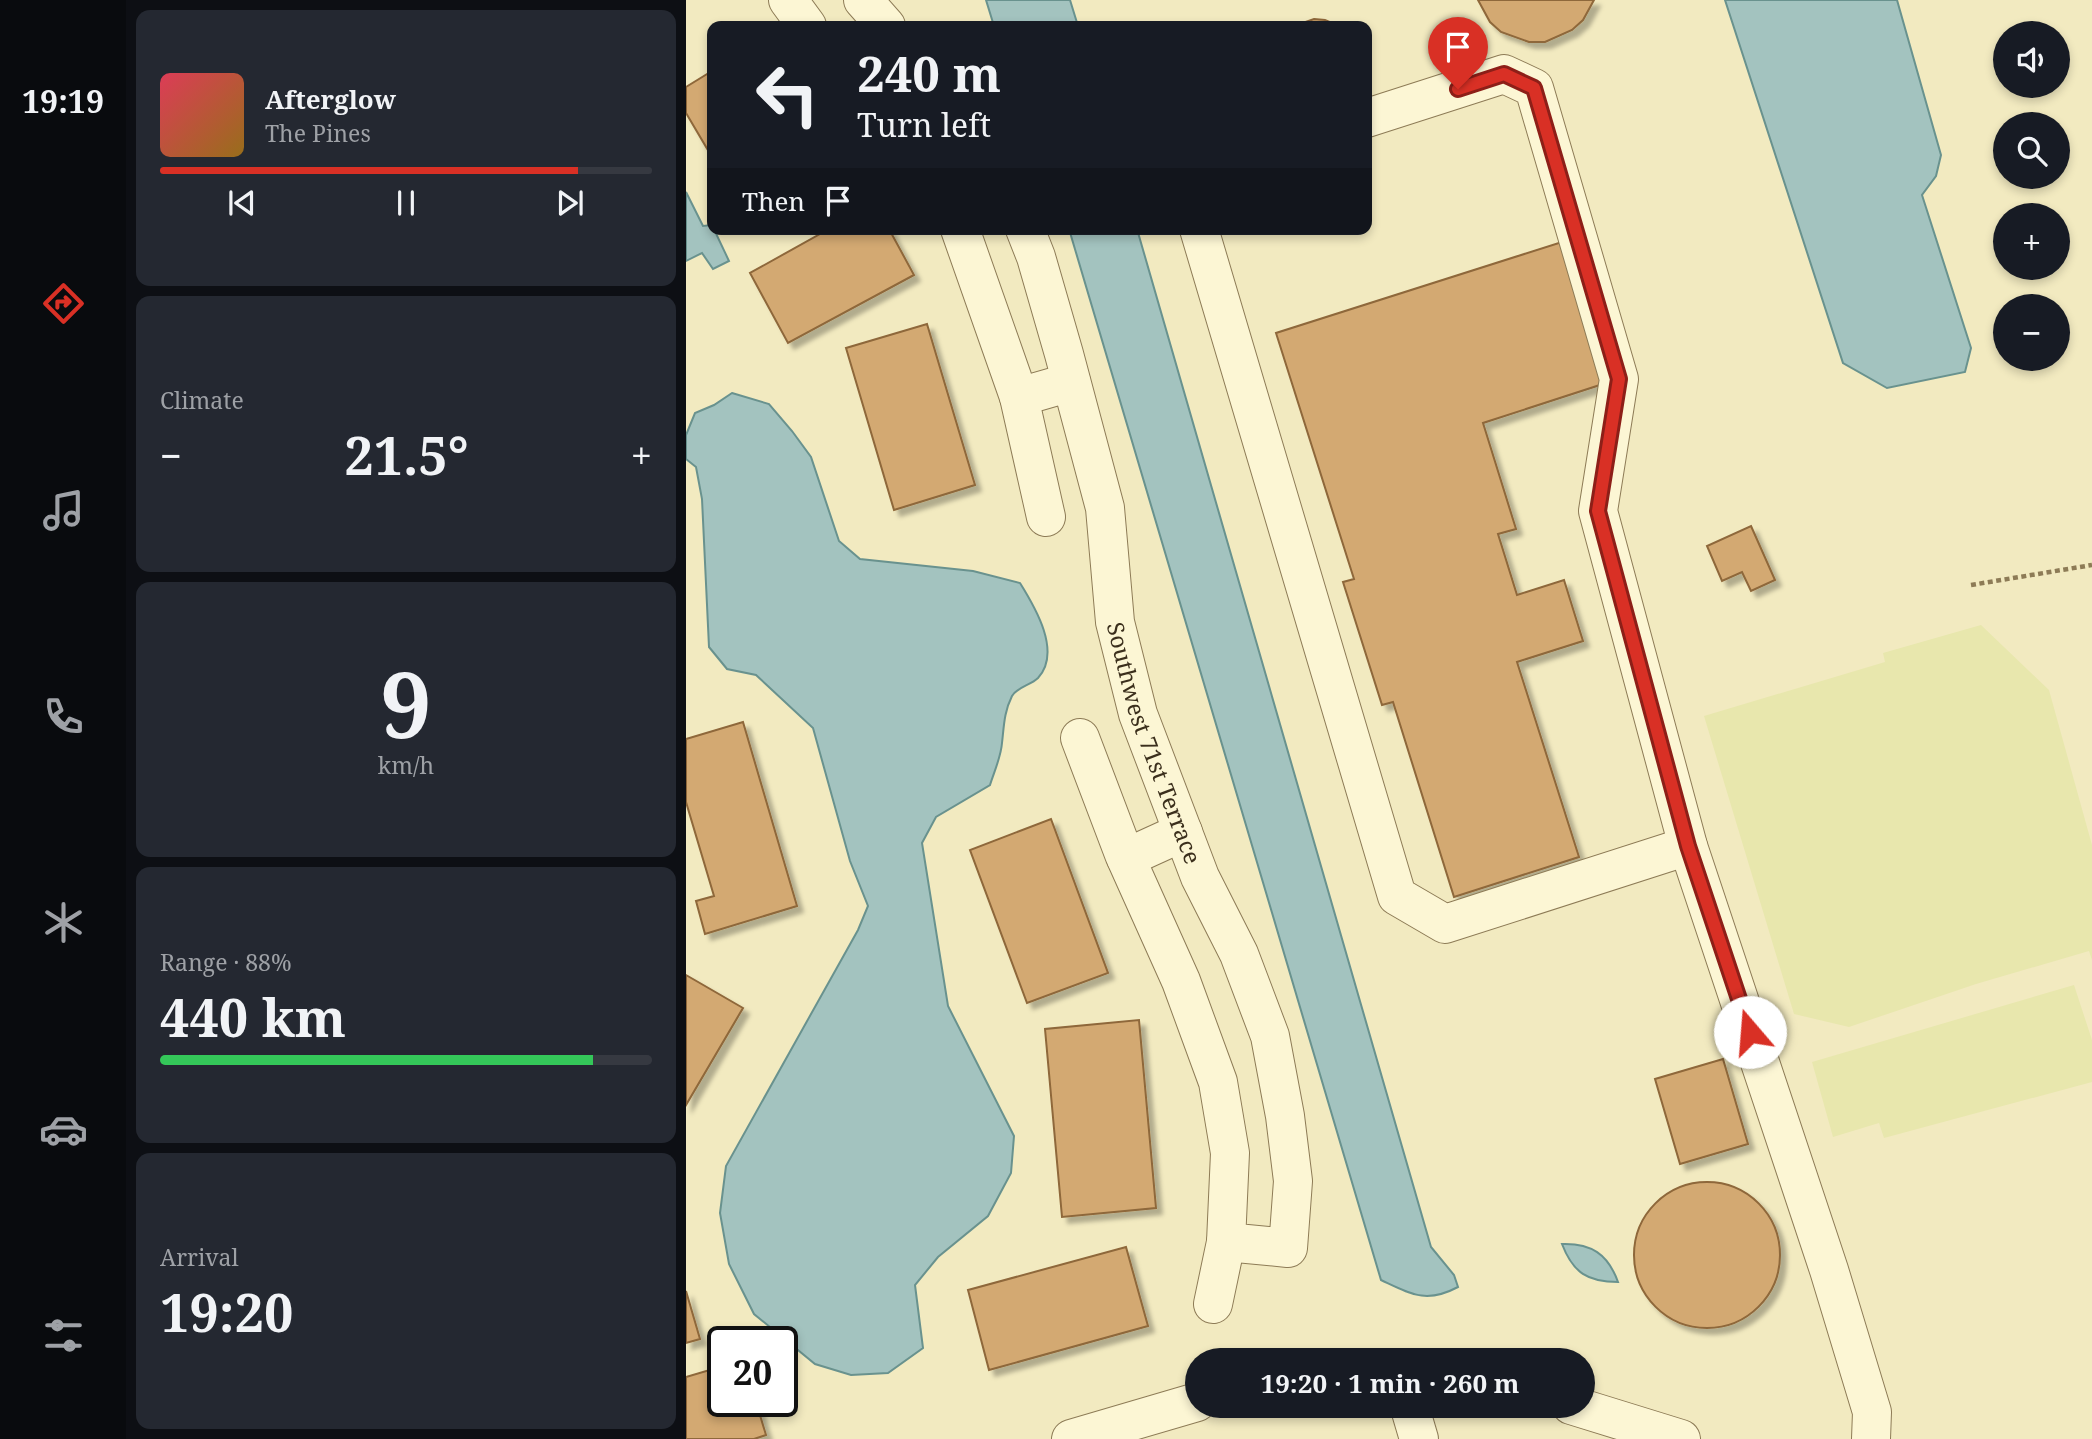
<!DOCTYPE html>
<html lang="en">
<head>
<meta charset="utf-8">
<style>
  :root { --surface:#171b24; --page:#242831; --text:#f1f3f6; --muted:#9ea1a6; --line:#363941; --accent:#d93025 }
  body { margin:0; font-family:"Noto Serif",serif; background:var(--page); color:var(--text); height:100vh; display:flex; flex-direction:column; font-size:26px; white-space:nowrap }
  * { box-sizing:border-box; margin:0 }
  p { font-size:23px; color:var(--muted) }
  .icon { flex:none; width:38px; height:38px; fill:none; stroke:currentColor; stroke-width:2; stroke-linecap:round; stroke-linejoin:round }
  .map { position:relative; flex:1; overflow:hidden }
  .panel { display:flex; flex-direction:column; gap:10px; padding:10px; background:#0d0f14; width:560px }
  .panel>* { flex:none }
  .banner { position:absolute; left:21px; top:21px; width:665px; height:214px; border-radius:14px; box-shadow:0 4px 10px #0003; background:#171b24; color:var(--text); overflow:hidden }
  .buttons { position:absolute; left:1307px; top:21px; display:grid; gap:14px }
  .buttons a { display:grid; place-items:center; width:77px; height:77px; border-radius:50%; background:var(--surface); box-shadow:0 4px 10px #0003; font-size:35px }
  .speed { position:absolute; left:21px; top:1326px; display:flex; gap:14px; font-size:35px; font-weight:700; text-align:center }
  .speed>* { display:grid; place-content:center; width:91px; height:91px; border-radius:50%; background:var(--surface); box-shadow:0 4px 10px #0003; line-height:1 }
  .speed .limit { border:4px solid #111; border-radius:10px; background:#fff; color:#111 }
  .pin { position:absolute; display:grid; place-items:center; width:60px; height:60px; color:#fff; margin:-72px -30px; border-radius:50% 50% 50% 0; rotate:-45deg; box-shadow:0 0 7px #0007 }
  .pin .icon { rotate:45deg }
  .me { position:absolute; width:77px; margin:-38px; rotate:342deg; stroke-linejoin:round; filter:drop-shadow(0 0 5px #0008) }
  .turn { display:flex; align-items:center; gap:24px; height:147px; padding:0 35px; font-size:32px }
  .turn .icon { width:91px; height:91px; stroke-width:2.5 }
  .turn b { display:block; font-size:49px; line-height:60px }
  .then { display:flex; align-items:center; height:66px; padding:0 35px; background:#0003; gap:14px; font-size:26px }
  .big { font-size:52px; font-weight:700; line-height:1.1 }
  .panel .card { flex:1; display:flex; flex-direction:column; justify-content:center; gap:10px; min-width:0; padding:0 24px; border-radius:14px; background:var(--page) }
  .panel .dial { align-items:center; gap:0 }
  .dial b { font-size:91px; line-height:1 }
  .song { display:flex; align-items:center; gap:21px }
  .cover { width:84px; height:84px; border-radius:10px; background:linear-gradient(135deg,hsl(350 70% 55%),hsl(40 70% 35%)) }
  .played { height:7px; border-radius:4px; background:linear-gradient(90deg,var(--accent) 85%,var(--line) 85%) }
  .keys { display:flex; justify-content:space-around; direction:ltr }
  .heat { display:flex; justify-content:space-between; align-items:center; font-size:38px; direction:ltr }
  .charge { height:10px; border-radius:5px; background:linear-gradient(90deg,#34c759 88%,var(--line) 0) }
  .trip { position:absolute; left:499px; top:1348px; width:410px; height:70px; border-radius:35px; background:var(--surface); box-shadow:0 4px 10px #0003; font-weight:700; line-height:70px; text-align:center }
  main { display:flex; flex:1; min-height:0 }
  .menu { display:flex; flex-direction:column; width:126px; justify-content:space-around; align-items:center; background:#090b0e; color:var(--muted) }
  .menu .icon { width:49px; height:49px }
  .menu .active { color:var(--accent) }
  .menu b { font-size:32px; color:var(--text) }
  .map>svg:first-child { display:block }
  .farmland { fill:#e8e7ad }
  .water { fill:#a3c3bf; stroke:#69928e; stroke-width:2 }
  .building { fill:#d3a972; stroke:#8e673a; stroke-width:2; filter:url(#shadow) }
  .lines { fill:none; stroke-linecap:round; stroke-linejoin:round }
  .minor-casing { stroke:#8d7b56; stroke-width:40 }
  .path { stroke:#8d7b56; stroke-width:4.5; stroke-dasharray:5 3.5; stroke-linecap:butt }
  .minor { stroke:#fcf6d4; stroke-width:38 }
  .route-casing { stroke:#8d1f18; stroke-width:18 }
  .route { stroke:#d93025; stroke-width:12 }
  .labels { text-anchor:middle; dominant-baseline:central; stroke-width:7; stroke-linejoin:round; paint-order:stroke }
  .street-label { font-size:23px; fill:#3b2f1c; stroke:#f8f3d0 }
</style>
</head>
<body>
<main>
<nav class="menu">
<b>19:19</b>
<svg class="icon active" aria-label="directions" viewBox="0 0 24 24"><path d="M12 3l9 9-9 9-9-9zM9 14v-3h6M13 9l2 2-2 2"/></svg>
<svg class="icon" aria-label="music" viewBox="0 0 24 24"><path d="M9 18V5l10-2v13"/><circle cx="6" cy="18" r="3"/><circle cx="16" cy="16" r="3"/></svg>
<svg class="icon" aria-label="phone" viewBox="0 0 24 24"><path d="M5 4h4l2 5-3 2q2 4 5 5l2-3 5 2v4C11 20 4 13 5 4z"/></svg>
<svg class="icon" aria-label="climate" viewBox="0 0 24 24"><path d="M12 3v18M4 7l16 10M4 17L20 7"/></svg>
<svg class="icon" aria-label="car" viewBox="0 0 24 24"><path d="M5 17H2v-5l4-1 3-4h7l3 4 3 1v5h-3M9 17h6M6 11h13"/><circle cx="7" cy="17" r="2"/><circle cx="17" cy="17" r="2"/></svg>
<svg class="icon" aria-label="filters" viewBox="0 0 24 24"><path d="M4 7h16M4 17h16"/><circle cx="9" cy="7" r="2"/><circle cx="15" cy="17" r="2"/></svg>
</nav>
<section class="panel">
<div class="card">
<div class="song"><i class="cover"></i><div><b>Afterglow</b><p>The Pines</p></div></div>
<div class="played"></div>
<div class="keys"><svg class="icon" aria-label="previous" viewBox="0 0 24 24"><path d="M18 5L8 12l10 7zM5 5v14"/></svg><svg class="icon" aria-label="pause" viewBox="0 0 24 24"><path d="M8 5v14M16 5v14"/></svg><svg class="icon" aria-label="next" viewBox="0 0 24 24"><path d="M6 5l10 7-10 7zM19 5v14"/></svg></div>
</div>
<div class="card"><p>Climate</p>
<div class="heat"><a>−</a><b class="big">21.5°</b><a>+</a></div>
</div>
<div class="card dial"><b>9</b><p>km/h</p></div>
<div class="card"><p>Range · 88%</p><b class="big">440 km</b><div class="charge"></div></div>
<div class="card"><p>Arrival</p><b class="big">19:20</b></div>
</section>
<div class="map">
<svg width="1406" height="1439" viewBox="0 0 1406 1439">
  <defs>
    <filter id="shadow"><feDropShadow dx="6" dy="6" stdDeviation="2" flood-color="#0004"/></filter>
  </defs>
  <rect width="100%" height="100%" fill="#f2eac0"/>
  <!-- farmland -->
  <path class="farmland" d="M1295,625L1363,690L1406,845V960L1403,951L1290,984L1163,1027L1108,1014L1018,716L1199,662L1197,653Z
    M1388,985L1406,1040V1082L1198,1138L1193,1123L1147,1137L1126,1062Z"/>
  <!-- water -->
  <path class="water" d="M300,0H384L392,26H308Z
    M1039,0H1211L1255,155L1250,176L1236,195L1285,348L1279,372L1201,388L1157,363Z
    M0,192L17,226L26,225L43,261L27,269L16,253L0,261Z
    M383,229H451L745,1247L768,1275L772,1287C740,1304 725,1294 695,1280Z
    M46,393L83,404L106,431L125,457L153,541L174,559L287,571L334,583C349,607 376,652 352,678C345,685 331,687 326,696C318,712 318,726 316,743C315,757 308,772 304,785L250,817L236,843L262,1006L328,1136L325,1173L302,1216L252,1257L229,1285L237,1348L202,1373L165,1375L129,1364L68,1314L43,1264L34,1213L40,1166L172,930L182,906L164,861L127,728L70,675L41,669L23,647L16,499L10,467L0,459V435L9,413L28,405Z
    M876,1244C905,1243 922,1254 932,1282C902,1282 887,1273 876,1244Z"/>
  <!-- building -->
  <path class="building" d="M792,0H908L897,20L886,30L859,42H843L815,32L804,22Z
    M628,19L639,20L653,26H608Z
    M26,71V157L0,113V87Z
    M143,229H203L228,275L102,343L64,273Z
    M876,242L920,383L797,423L830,529L812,534L831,595L878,580L897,641L831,662L893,857L768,897L707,702L696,705L657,582L668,579L590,333Z
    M241,324L289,485L208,510L160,348Z
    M1065,526L1089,580L1065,591L1056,572L1036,581L1021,546Z
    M57,722L111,906L19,934L10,901L28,896L0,802V739Z
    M365,819L422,973L341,1003L284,850Z
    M0,975L57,1008L0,1105Z
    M453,1020L470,1208L376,1217L359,1029Z
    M1037,1059L1062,1144L994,1164L969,1079Z
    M948 1255a73 73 0 1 1 146 0a73 73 0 1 1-146 0Z
    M440,1247L462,1326L303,1370L282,1290Z
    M0,1291L14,1339L0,1343Z
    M37,1366V1402H70L80,1435L68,1439H0V1377Z"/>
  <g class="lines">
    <!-- minor casing -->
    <g class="minor-casing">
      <g id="minor">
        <path d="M102,0L121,26"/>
        <path d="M177,0L200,26"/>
        <path d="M681,118L818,74L848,88L933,379L912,511L1002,846L1143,1270L1186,1412L1185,1439"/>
        <path d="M274,229L333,397L385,382"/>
        <path id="s1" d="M339,229L350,257L378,354L419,508L429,622L452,714L514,877L553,954L584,1036L599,1116L607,1181L602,1248L540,1242L544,1153L532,1082L495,981L438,854L394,738"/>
        <path d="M513,229L711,896L759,924L1002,846"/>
        <path d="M333,397L360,517"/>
        <path d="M440,858L497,832"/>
        <path d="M527,1304L540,1242"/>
        <path d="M723,1405L733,1439"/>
        <path d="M885,1405L995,1439"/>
        <path d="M385,1439L511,1402"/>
      </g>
    </g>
    <!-- path -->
    <path class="path" d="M1285,585L1406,565"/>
    <!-- minor -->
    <use href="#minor" class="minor"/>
  </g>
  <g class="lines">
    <!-- route casing -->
    <g class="route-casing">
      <path id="route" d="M772,89L818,74L848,88L933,379L912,511L1002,846L1064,1032"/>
    </g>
    <!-- route -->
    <use href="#route" class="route"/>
  </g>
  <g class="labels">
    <!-- street labels -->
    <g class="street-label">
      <text stroke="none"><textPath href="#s1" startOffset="532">Southwest 71st Terrace</textPath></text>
    </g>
  </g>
</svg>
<div class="buttons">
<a><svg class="icon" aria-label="sound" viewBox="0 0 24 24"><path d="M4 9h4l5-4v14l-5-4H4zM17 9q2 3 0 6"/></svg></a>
<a><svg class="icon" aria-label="search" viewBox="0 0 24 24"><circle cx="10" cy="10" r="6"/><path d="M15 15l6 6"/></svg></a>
<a>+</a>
<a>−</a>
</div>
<div class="speed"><div class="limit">20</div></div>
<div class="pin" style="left:772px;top:89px;background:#d93025"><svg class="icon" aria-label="arrive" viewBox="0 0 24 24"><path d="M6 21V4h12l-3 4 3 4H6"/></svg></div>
<svg class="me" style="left:1064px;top:1032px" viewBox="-20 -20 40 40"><circle r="19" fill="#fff"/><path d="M0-13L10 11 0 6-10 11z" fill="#d93025"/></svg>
<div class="trip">19:20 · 1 min · 260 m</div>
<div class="banner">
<div class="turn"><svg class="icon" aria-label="left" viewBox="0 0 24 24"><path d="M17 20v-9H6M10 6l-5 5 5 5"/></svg><div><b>240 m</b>Turn left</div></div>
<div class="then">Then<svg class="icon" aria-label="arrive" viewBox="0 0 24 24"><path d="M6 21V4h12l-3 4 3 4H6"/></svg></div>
</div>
</div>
</main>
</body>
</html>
